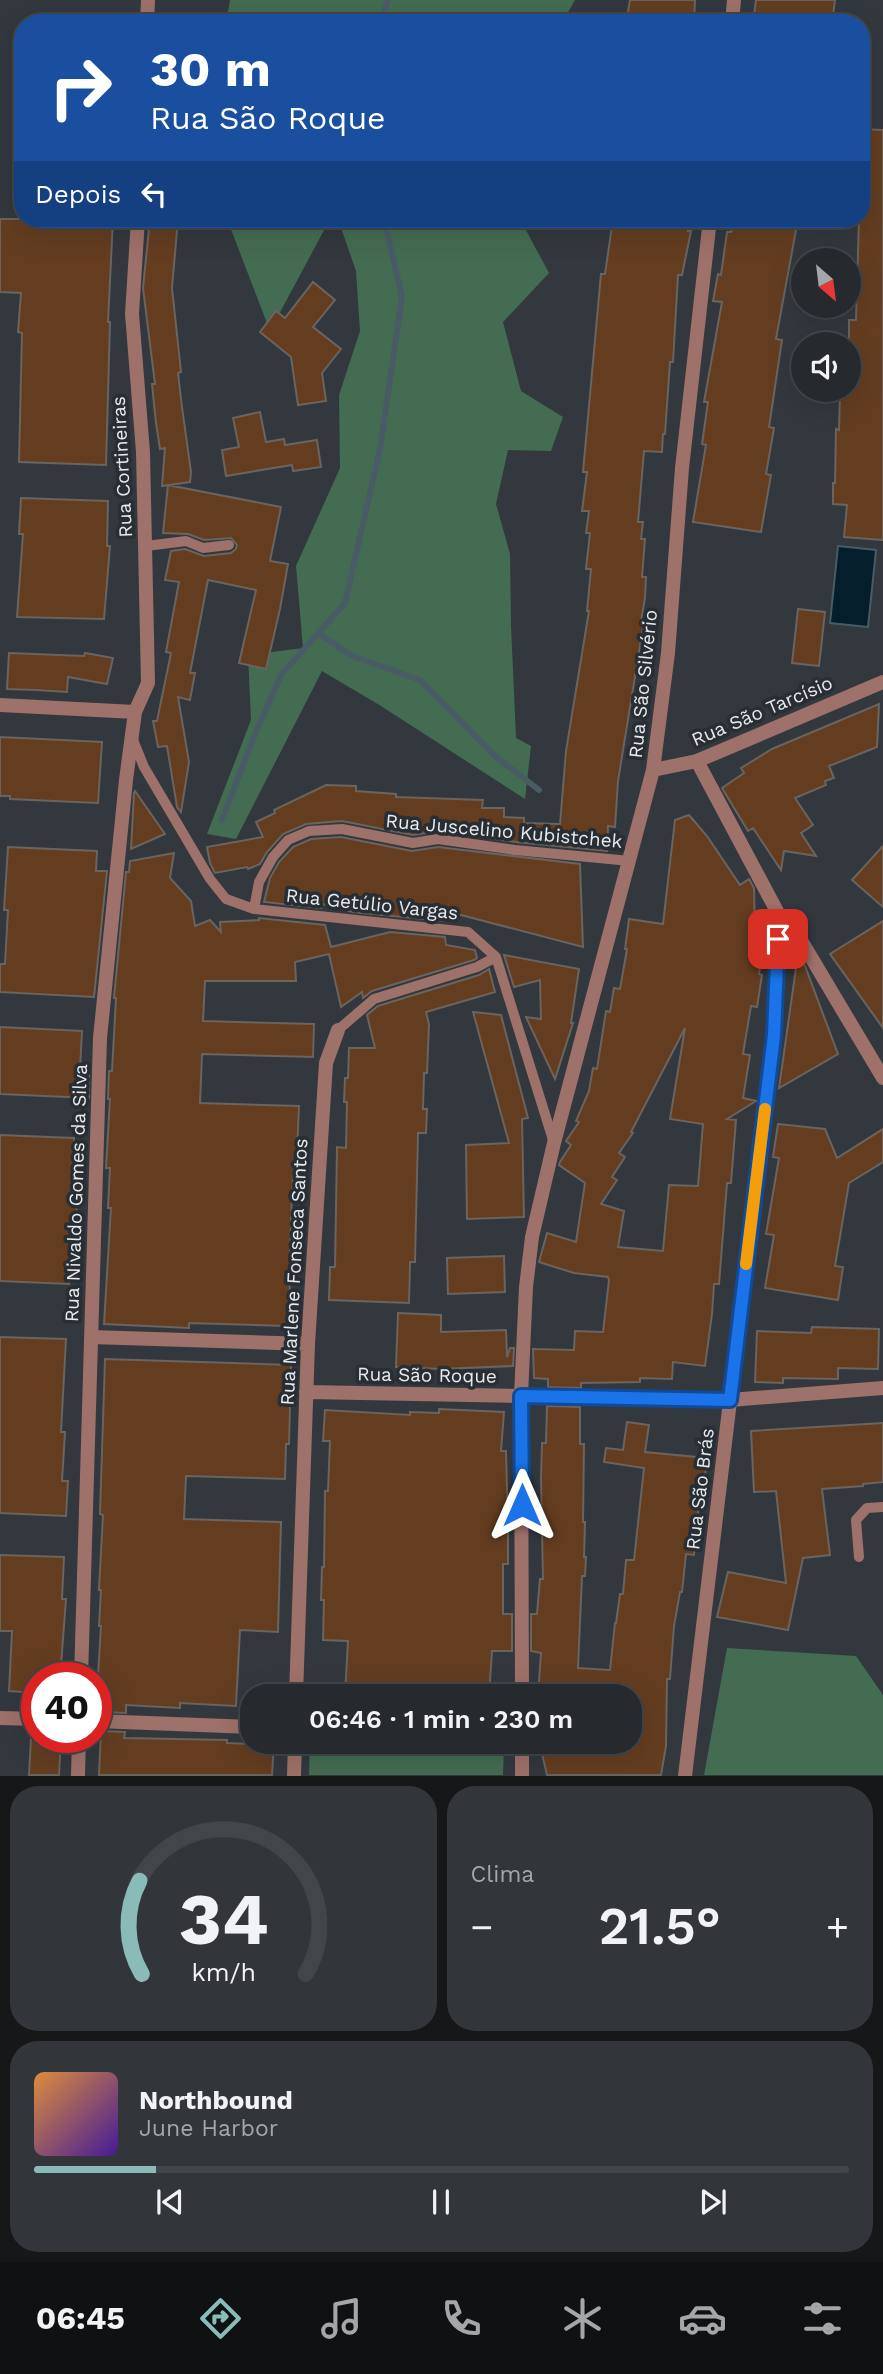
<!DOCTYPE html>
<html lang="pt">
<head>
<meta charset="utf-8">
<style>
  :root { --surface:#262a2e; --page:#32363a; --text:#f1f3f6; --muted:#a4a7aa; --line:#42464a; --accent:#8bbbb9 }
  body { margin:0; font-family:"Work Sans",sans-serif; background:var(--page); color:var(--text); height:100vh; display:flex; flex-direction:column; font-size:26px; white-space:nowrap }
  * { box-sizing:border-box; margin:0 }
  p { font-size:23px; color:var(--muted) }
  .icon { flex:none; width:38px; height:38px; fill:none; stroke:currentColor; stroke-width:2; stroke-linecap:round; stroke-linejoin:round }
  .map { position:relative; height:1776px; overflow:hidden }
  .details { display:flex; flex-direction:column; gap:10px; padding:10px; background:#151719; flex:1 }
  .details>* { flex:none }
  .hud { position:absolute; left:14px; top:14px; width:856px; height:214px; border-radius:28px; box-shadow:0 7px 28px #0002,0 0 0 2px var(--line); background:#1a4fa0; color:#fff; overflow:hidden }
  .needle { width:46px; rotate:152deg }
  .tools { position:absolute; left:791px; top:248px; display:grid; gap:14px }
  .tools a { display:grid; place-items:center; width:70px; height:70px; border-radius:50%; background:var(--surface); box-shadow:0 7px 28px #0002,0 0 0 2px var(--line); font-size:35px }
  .speed { position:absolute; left:21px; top:1662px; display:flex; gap:14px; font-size:35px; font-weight:700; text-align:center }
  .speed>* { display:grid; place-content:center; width:91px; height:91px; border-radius:50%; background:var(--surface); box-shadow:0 7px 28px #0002,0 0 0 2px var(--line); line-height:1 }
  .speed .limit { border:10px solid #d22; background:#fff; color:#111 }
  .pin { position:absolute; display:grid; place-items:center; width:60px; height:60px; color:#fff; margin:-30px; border-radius:14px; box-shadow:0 4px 10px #0006 }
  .me { position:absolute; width:77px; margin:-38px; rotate:0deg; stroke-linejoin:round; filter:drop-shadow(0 0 5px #0008) }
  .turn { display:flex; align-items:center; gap:24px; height:147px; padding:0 21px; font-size:32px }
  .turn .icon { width:91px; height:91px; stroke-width:2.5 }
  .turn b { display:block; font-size:49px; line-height:60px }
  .then { display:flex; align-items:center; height:66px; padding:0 21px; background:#0003; gap:14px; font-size:26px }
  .big { font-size:52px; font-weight:600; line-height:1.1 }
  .details .widget { flex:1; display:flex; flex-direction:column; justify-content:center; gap:10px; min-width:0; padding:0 24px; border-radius:28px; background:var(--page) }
  .details .dial { align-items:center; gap:0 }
  .dial svg { height:182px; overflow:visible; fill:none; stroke:var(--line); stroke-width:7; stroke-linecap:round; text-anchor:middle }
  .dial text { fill:var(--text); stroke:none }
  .song { display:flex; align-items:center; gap:21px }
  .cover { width:84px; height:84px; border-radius:10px; background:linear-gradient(135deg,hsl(30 70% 55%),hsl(260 70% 35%)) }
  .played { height:7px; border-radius:4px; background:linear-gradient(90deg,var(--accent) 15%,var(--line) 15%) }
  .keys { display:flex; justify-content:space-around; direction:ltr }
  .heat { display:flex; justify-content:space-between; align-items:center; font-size:38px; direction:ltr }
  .details .tiles { flex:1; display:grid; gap:10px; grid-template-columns:1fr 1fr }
  .widget:last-child { grid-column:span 2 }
  .trip { position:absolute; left:240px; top:1684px; width:402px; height:70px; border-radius:28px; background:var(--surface); box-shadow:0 7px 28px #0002,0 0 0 2px var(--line); font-weight:600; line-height:70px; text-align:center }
  .dock { display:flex; height:112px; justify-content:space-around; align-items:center; background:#0f1112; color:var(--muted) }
  .dock .icon { width:49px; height:49px }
  .dock .selected { color:var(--accent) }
  .dock b { font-size:32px; color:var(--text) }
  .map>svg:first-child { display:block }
  .green { fill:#446c52 }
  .water { fill:#051e2c; stroke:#495c66; stroke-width:2 }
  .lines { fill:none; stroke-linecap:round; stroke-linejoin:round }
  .stream { stroke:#495c66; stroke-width:6 }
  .building { fill:#643d21; stroke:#6b635e; stroke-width:2; fill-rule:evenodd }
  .service { stroke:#9e716a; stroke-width:10 }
  .minor { stroke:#9e716a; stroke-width:14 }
  .tertiary { stroke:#9e716a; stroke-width:14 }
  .route-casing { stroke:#114b97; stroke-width:18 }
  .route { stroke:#1a73e8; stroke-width:12 }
  .slow { stroke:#f59e0b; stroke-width:12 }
  .labels { text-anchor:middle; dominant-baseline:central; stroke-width:7; stroke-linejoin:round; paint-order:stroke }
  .street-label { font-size:19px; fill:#e7ebef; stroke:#282e33 }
</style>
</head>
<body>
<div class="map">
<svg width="883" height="1776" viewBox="0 0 883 1776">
  <rect width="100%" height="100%" fill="#32383e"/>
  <!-- green -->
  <path class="green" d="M230,0H575L562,23H226Z
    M227,219H330L270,331Z
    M338,219H520L549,273L503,322L521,391L563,417L551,451L508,450L496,504L510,554L511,625L516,738L531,746L525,799L381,706L322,671L236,839L207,834L251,720L248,655L303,648L296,566L340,468L339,395L360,331L356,271Z
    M727,1648L856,1656L883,1695V1775H704Z
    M310,1742L504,1746L503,1775H309Z"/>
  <!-- water -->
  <path class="water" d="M838,546L876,550L868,627L830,623Z"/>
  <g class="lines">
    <!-- stream -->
    <path class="stream" d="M381,23L388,0
      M318,633L352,656L420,680L495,756L539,790
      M222,820L255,734L281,675L345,603L380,449L402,297L384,219"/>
  </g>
  <!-- building -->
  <path class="building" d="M630,0H695L694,23H626Z
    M756,0H835L832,23H753Z
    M861,129L883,130V540L844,537L847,505L833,504V483H835L836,429L839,430L840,393L849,394V320H856L859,219H861Z
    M0,219H113L108,322H110L106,465L19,462L22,333L18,332L21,293L0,292Z
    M150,219H178L172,288L181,372L178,373L182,407L191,472L190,482L162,486L165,448L160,449L156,423L152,384H155L143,288Z
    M613,219H690L688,231H691L682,275H678L673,362H670L665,434H663L662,452L644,451L638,522H643L641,539H645L642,577H646L645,598L641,621H644L618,781L615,827L608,826L607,851L516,842L439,831L413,835L342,821L306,824L283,834L267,852L260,864L248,869L247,867L215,873L210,863L207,847L263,837L256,822L275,813L274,810L326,785L356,786V791L396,794V797L483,800L482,808H504V817L524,818V823L560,824L566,751L589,611H587L591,569H586L590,533H586L589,511H582L587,472H583L601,274H605Z
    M733,219H798L776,339L782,340L769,427L774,428L766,474L771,475L761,532L693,522L706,445L702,444L708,402H704L722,302L713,301L718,274L721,275L727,232H731Z
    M313,282L335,300L313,327L341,349L322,373L326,401L298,405L291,357L260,332L276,311L285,318Z
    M260,412L266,442L284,439L285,445L317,440L321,467L293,471L292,465L226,476L222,450L239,447L233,418Z
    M168,485L281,507L270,561L288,564L280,609L266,669L239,663L256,590L208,580L190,673H195L190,700L178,697L189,762L181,812L177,807L167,746L158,747L153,721H157L171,653L166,652L179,582L165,580L171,551L185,549L204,556L231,553L236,549L237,545L231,538L204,540L188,534L163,533Z
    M21,498L108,501L107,546H110L104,619L17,617L23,534H19Z
    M798,609L825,612L819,666L792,663Z
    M9,653L84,656L85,653L113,658L107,684L68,677L67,692L36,690L7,689Z
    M879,704L877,747L829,766L834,778L825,781L826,785L795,798L813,825L801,833L816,856L784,851L781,870L753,828L748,831L722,788L744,773L741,768L772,749Z
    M0,737L102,742L98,803L10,799V796H0Z
    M135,791L165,834L131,849L134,793Z
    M689,815L707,836L740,885L749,879L754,888L755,933L765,935L759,974L762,975L757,1007L751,1006L743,1054L750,1055L743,1098L756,1101L727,1119L736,1120L731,1183H727L719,1284H714L712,1314L705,1366L673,1362L672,1379L640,1378V1382L581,1383V1388L548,1387V1379L534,1378L533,1349L574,1350L575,1331L603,1332L609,1280L608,1277L574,1273L539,1262L547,1233L576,1242L585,1183L559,1165L560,1162L571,1145L566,1141L579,1122L576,1121L589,1091L593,1068L597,1069L606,1011L610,1012L614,988L620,989L627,949H625L629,919L663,924L675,820ZM685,1028L670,1119L703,1124L698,1186L669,1185L663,1251L618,1247L624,1211L601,1204L617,1180L612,1177L625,1157L619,1153L633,1133L631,1132Z
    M341,837L412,851L438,847L580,864L583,947L442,910L443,921L353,912L319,903L321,908L264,902L270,878L279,862L293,847L311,839Z
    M883,846V907L852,880Z
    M8,847L97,851L96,871H107L94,997L0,992V964H5L8,910H4Z
    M174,853L170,878L191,901L195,926L210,920L221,932L220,922L259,920V918L325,925L331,947L390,932L445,937L446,945L475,950L477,958L474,960L372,991L363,998L362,992L341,1007L329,954L295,962L296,981H205L203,1021L314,1024L313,1057L202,1054L200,1103L299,1106L296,1177H293L291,1216L289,1326L189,1323V1328L104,1324L111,1208H108L110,1168H106L110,1099H108L109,1071H112L116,998H114L126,872H129L130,861Z
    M883,921V1028L830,954Z
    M798,954L805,966L838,1054L779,1088Z
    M504,955L579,969L571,1023H573L555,1079L526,1017L541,1019L540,980L514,987Z
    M489,969L495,992L426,1012L429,1024L427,1073H424L423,1109H427L426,1133H418L415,1262H410L409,1303L329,1300L330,1267H335L337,1147L346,1148L347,1102H344L345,1078H348L349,1048H375L367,1015L378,1006L479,975Z
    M473,1012L501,1015L528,1118L522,1119L524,1217L467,1219L466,1145L509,1143Z
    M0,1027L82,1031L80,1070H89V1098L0,1094Z
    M778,1124L825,1129L837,1158L883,1129V1162L849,1183L835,1266L843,1267L838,1300L765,1288L774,1235L766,1234L779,1158L773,1157Z
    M0,1135L74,1138L71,1200H77L76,1235L71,1234L69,1284L0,1281Z
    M504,1256L505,1292L448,1294L447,1258Z
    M398,1313L441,1315V1332L506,1330L507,1357L510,1348H514L513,1366L441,1369L396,1367Z
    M812,1327L879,1329L878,1369L838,1368V1379L783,1378V1383L755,1382L757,1331L811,1333Z
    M0,1337L66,1339L61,1432H65L62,1481H68L66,1516L0,1513Z
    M105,1359L291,1365L289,1444H286L285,1479L186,1476L184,1519L281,1522L278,1632L240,1630L236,1706L180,1703V1708L126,1705V1713L103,1712V1709H96L101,1626H99L101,1590H99L103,1515L100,1514Z
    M547,1406L580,1407V1444H584L583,1522H585L584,1557H586L585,1576H582L578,1668L610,1670L615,1623H616L620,1594H623L626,1560H634L644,1468L604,1462L606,1448L623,1450L627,1422L649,1425L645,1452L707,1458L704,1484H701L694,1555L686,1554L682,1592H680L674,1626L670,1679H667L666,1746L661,1775H547L539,1741H630V1696H538L541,1653L531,1651V1614H537L540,1579H543L541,1478L542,1443H546Z
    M439,1409L504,1412L501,1451H506L508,1525V1564H503V1614H512V1651H492L489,1696H345L348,1641L323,1640L324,1600H321L322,1567H324L325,1491H328L330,1441H323L325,1410L410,1415V1412L439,1413Z
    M883,1423V1482L863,1484V1486L822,1489L830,1555L803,1558L788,1630L717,1617L728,1572L786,1583L776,1491L754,1492L751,1431Z
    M0,1555L64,1557L62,1599H66L60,1678H37V1693L9,1691L12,1631H0Z
    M101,1731L125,1732L124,1738L227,1740V1743L274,1745L272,1775H99Z
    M31,1738H61L59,1775H29Z"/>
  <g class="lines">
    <!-- service -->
    <path class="service" d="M146,546L186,541L203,548L229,545
      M133,740L144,767L210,879L226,899L254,909L468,932L496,957L554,1143
      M254,909L259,882L273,857L288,840L309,831L342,829L413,843L438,839L515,850L630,861
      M338,1030L374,999L477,967L496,957
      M859,1557L856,1520L867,1508L883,1507"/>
    <!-- minor -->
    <path class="minor" d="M147,23L148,0
      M0,705L135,712
      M697,761L779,915L802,942L883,1078
      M91,1337L308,1344
      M306,1392L730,1400L883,1388
      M81,1678L100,1038L126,780L135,712L148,683L143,452L132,314L138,219
      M296,1696L308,1344L326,1063L338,1030
      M0,1718L37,1719
      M96,1721L252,1727
      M78,1776L79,1738
      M294,1776L295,1741
      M685,1776L774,1035L779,915"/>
    <!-- tertiary -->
    <path class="tertiary" d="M732,23L734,0
      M653,770L697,761L883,682
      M522,1696L521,1396L526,1287L532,1237L554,1143L653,770L668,653L682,468L710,219
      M522,1776V1741"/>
  </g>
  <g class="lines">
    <!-- route casing -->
    <g class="route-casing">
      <path id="route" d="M522,1505L521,1396L730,1400L774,1035L778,939"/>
    </g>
    <!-- route -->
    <use href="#route" class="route"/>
    <!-- slow -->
    <path class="slow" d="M746,1264L765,1109"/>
  </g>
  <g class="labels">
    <!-- street labels -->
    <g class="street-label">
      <text transform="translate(122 467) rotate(-93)">Rua Cortineiras</text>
      <text transform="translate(643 684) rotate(-84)">Rua São Silvério</text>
      <text transform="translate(762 711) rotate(-23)">Rua São Tarcísio</text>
      <text transform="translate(504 831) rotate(5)">Rua Juscelino Kubistchek</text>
      <text transform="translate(372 904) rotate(6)">Rua Getúlio Vargas</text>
      <text transform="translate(76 1193) rotate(-88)">Rua Nivaldo Gomes da Silva</text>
      <text transform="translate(294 1272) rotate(-87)">Rua Marlene Fonseca Santos</text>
      <text transform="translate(427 1375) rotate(1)">Rua São Roque</text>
      <text transform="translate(700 1489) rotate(-83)">Rua São Brás</text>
    </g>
  </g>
</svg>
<div class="tools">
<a><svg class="needle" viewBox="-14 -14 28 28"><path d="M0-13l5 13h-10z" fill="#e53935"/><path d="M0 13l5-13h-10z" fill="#a4a7aa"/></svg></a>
<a><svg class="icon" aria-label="sound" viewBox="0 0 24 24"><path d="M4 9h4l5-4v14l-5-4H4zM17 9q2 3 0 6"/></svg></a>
</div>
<div class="speed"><div class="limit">40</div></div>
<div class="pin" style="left:778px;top:939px;background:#d93025"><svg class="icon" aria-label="arrive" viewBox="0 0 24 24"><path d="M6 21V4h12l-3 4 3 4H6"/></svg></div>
<svg class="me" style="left:522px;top:1505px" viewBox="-20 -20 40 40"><path d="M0-17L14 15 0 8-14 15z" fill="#1a73e8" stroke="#fff" stroke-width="4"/></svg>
<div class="trip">06:46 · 1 min · 230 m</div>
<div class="hud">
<div class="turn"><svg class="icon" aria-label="right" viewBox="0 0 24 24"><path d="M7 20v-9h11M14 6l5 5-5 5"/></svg><div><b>30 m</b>Rua São Roque</div></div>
<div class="then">Depois<svg class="icon" aria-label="left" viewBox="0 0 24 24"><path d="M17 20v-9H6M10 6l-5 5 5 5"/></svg></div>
</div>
</div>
<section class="details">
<div class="tiles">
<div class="widget dial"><svg viewBox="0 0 100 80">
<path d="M14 69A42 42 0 1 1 86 69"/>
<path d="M14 69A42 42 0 0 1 13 28" stroke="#8bbbb9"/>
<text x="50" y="56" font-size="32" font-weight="700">34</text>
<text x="50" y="72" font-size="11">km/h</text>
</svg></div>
<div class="widget"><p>Clima</p>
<div class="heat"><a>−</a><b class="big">21.5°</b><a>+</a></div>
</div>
<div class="widget">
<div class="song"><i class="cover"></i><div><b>Northbound</b><p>June Harbor</p></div></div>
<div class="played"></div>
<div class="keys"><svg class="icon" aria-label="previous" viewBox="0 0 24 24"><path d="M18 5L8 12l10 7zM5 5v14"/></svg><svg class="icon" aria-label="pause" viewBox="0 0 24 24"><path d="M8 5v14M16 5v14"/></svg><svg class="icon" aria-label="next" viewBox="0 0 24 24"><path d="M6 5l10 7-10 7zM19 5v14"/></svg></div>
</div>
</div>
</section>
<nav class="dock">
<b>06:45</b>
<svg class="icon selected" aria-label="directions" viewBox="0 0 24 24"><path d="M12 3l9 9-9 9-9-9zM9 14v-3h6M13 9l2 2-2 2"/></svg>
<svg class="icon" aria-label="music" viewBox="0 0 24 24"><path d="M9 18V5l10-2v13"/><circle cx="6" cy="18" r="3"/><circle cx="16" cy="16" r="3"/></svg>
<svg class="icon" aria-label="phone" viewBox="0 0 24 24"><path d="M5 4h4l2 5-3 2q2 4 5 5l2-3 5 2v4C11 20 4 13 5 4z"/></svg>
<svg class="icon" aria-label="climate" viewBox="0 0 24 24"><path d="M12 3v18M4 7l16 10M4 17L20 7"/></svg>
<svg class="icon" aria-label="car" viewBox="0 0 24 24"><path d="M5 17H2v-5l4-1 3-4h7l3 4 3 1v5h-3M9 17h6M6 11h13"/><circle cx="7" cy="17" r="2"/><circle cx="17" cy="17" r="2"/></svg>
<svg class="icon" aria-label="filters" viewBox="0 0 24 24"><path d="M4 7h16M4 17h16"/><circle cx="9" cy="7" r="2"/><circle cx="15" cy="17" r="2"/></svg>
</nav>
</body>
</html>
